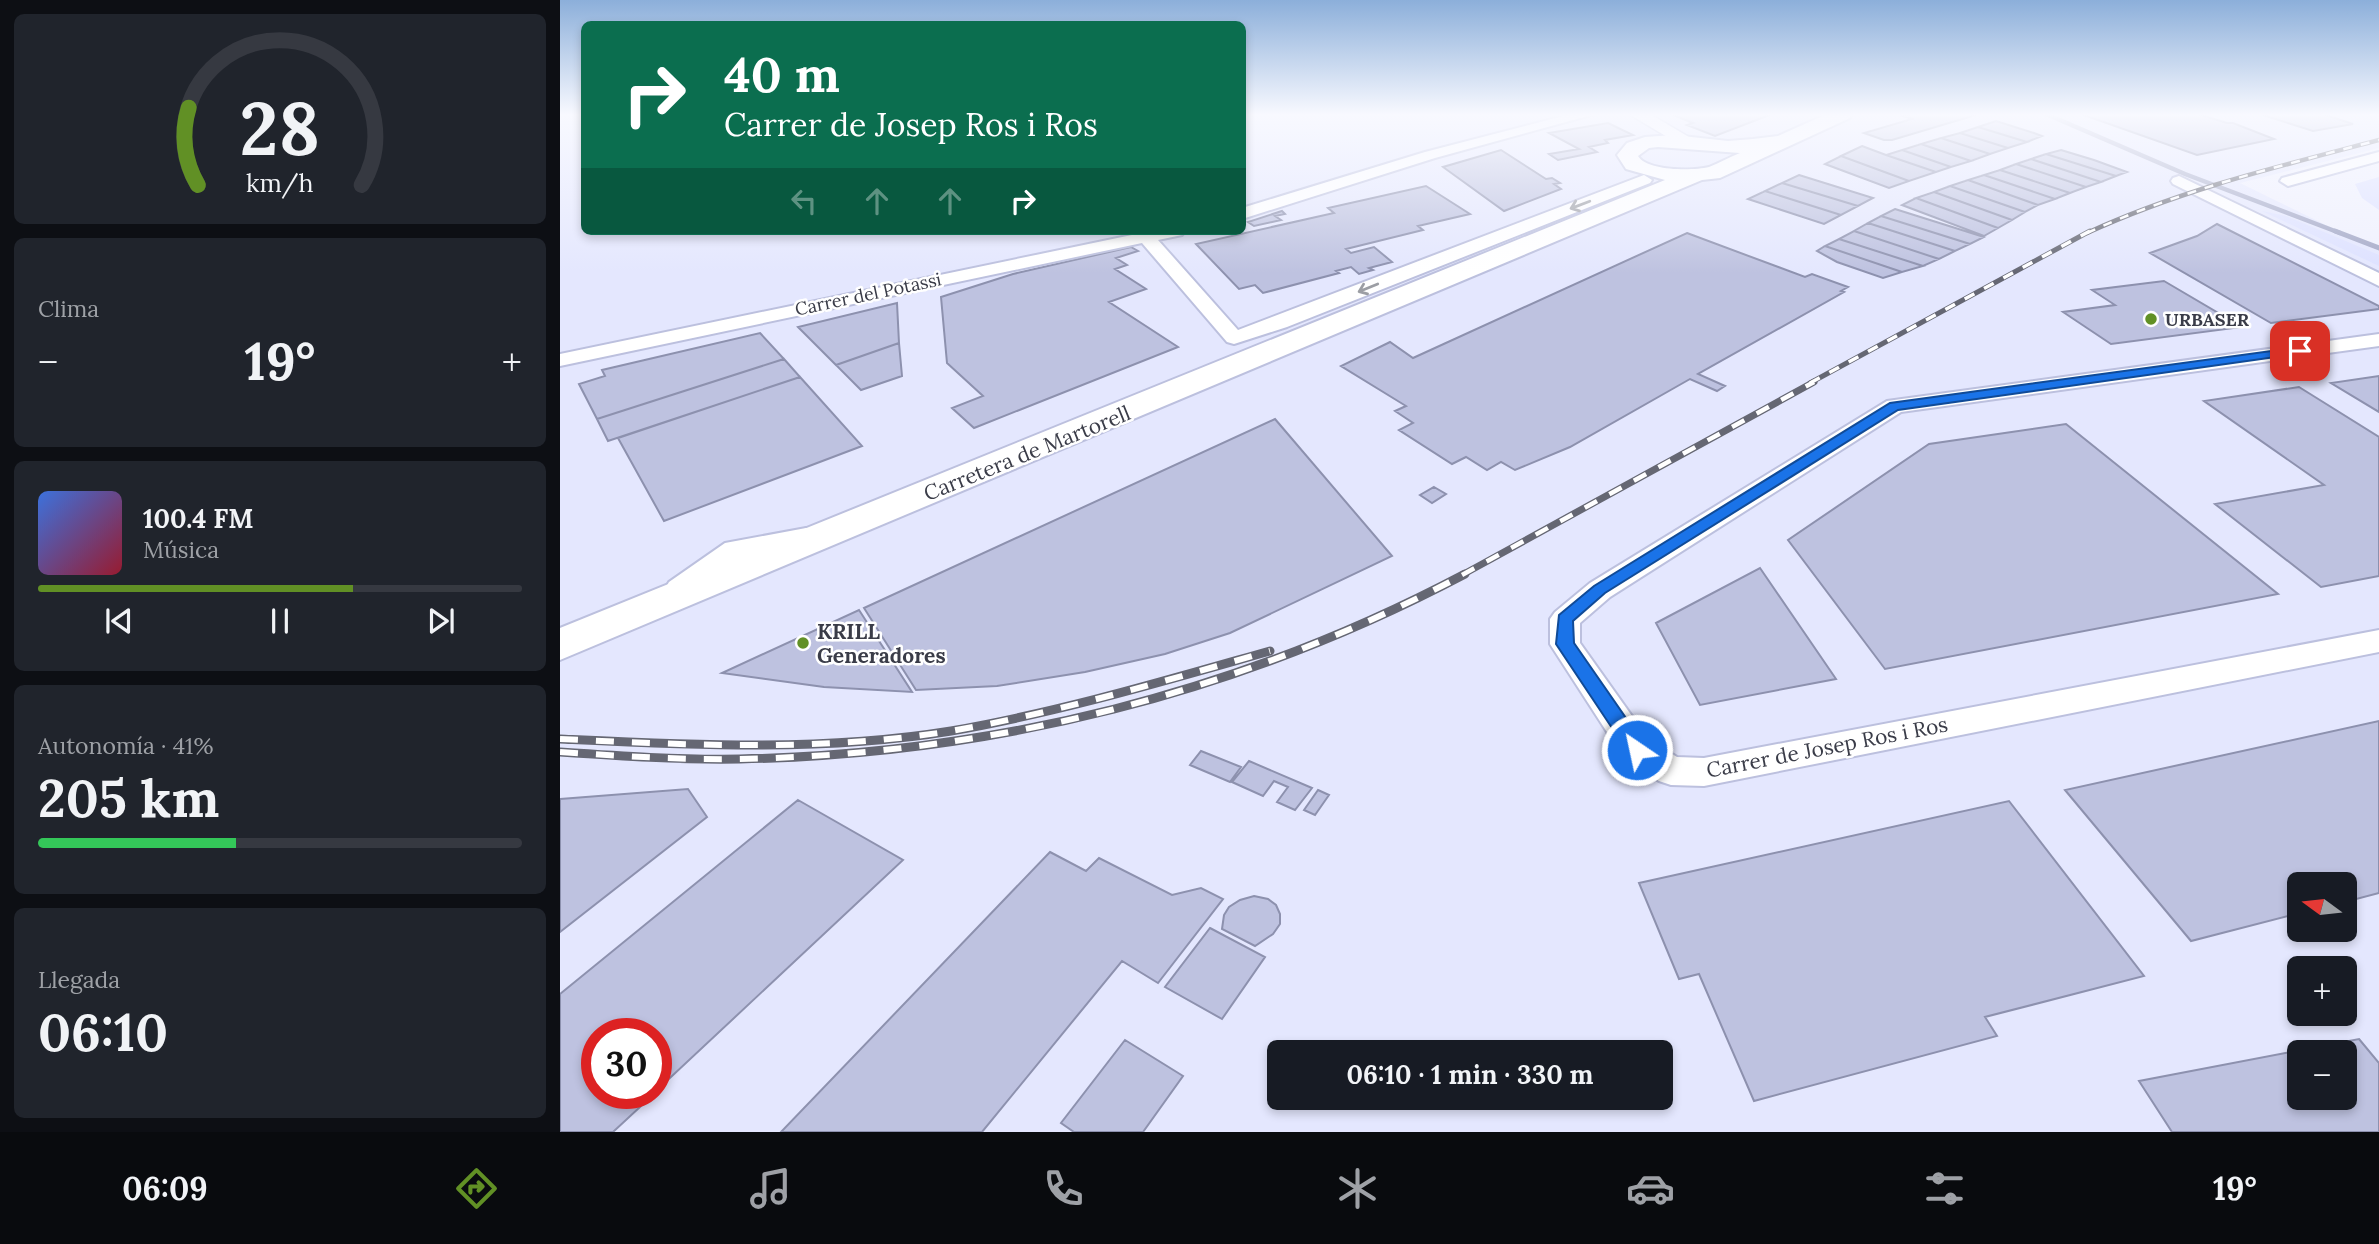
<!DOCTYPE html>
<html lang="es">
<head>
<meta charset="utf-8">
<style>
  :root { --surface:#171b24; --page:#20242c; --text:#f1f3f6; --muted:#9ea1a6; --line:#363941; --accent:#619025 }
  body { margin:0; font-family:Lora,serif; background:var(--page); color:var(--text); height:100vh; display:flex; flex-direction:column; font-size:26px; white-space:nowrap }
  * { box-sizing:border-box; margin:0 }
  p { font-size:23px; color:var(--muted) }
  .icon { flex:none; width:38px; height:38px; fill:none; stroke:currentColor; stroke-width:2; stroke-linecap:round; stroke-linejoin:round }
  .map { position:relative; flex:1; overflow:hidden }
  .sheet { display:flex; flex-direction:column; gap:14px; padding:14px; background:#0d0f14; width:560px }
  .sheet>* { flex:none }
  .guide { position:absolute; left:21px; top:21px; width:665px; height:214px; border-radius:10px; box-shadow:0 4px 10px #0003; background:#0b6e4f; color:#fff; overflow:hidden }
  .needle { width:46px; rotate:285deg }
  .tools { position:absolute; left:1727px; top:872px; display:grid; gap:14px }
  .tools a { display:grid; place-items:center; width:70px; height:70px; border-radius:10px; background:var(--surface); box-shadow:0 4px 10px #0003; font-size:35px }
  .speed { position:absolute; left:21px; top:1018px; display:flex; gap:14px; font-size:35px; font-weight:700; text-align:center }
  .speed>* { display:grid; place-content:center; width:91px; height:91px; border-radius:50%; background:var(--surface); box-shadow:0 4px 10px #0003; line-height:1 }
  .speed .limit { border:10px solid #d22; background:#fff; color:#111 }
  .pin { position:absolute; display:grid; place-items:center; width:60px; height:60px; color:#fff; margin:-30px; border-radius:14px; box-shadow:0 4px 10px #0006 }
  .me { position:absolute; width:77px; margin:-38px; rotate:326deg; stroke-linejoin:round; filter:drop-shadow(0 0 5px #0008) }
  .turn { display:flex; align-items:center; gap:24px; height:147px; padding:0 28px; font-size:32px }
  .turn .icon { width:91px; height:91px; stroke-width:2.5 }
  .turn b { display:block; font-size:49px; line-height:60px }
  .lanes { display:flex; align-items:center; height:66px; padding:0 28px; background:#0003; justify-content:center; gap:35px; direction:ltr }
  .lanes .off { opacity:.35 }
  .big { font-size:52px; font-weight:700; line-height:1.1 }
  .sheet .widget { flex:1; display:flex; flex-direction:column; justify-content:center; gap:10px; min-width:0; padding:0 24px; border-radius:10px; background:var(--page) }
  .sheet .dial { align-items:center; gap:0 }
  .dial svg { height:182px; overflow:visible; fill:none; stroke:var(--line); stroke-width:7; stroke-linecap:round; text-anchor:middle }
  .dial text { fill:var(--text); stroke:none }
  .song { display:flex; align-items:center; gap:21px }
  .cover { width:84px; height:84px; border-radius:10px; background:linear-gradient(135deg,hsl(220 70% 55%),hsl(350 70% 35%)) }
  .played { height:7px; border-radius:4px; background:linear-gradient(90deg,var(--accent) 65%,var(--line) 65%) }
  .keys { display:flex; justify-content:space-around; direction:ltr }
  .heat { display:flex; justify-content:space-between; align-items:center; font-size:38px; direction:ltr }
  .charge { height:10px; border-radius:5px; background:linear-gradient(90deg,#34c759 41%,var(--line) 0) }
  .trip { position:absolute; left:707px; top:1040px; width:406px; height:70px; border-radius:10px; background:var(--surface); box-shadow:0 4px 10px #0003; font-weight:700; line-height:70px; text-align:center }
  .tabs { display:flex; height:112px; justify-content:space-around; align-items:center; background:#090b0e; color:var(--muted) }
  .tabs .icon { width:49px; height:49px }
  .tabs .selected { color:var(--accent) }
  .tabs b { font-size:32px; color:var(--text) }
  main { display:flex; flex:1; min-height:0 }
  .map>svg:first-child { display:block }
  .built { fill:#e4e7fe; fill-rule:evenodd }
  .green { fill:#dde1ff }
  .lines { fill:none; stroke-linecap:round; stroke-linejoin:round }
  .stream-far1 { stroke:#a3a8c6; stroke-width:4.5 }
  .stream { stroke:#a3a8c6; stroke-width:5 }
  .building { fill:#bec2e0; stroke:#8d91ae; stroke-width:2; fill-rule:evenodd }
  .minor-casing { stroke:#bcc0de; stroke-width:4 }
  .tertiary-casing { stroke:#bcc0de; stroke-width:3 }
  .secondary-casing { stroke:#bcc0de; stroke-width:4 }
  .minor { fill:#fff; fill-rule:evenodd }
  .tertiary { fill:#fff; fill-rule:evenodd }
  .secondary { fill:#fff; fill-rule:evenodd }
  .rail-far3-casing { stroke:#656773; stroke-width:4.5 }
  .rail-far2-casing { stroke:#656773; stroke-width:5 }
  .rail-far1-casing { stroke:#656773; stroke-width:7 }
  .rail-casing { stroke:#656773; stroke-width:9 }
  .rail-far3 { stroke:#fff; stroke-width:2.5; stroke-dasharray:9; stroke-linecap:butt }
  .rail-far2 { stroke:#fff; stroke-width:3.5; stroke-dasharray:11; stroke-linecap:butt }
  .rail-far1 { stroke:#fff; stroke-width:4.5; stroke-dasharray:14; stroke-linecap:butt }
  .rail { stroke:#fff; stroke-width:6; stroke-dasharray:18; stroke-linecap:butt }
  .oneway { stroke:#9c9ea4 }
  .route { fill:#1a73e8; stroke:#114b97; stroke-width:2 }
  .poi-dot { fill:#619025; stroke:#fff; stroke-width:2.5 }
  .labels { text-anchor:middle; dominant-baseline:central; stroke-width:5; stroke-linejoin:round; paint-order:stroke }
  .far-street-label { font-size:18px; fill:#3a3c48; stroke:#fff }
  .far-poi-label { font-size:18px; font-weight:bold; fill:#3a3c48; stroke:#fff; text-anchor:start }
  .street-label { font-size:21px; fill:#3a3c48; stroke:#fff }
  .poi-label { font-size:21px; font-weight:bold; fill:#3a3c48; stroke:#fff; text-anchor:start }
</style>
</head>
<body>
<main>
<section class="sheet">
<div class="widget dial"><svg viewBox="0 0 100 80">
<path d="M14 69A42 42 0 1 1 86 69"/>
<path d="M14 69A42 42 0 0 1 10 35" stroke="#619025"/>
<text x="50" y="56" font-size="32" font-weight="700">28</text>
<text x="50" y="72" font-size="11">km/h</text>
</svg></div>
<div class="widget"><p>Clima</p>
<div class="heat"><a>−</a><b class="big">19°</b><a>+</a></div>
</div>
<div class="widget">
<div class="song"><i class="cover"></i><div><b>100.4 FM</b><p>Música</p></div></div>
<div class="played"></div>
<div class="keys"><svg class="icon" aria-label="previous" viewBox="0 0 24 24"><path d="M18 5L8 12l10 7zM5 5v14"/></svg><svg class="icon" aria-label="pause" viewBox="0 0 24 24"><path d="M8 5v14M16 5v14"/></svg><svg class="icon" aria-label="next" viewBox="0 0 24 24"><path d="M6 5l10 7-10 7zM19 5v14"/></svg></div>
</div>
<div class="widget"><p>Autonomía · 41%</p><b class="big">205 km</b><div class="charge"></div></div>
<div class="widget"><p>Llegada</p><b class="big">06:10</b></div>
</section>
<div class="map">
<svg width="1819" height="1132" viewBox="0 0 1819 1132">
  <rect width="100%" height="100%" fill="#f0f1fe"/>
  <!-- built -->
  <path class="built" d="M0,114H24V231H682L683,114H1819V148L1680,183L1819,251V1132H0ZM1740,884H1785V929H1740ZM1740,968H1785V1013H1740ZM37,1034H96V1094H37ZM719,1052H1101V1097H719ZM1740,1052H1785V1097H1740Z"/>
  <!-- green -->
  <path class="green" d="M1819,177V210L1802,198L1795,184Z
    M1702,211L1726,216L1819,255V266Z"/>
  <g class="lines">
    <!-- stream-far1 -->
    <path class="stream-far1" d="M1486,114L1625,174L1780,233"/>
    <!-- stream -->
    <path class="stream" d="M1775,231L1819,248"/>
  </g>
  <!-- building -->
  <path class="building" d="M1111,114H1212L1155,136L1127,125L1133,123Z
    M1350,114H1419L1332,140H1324L1304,133L1352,119L1343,116Z
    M1521,114H1638L1667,123H1673L1714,139L1637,155Z
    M1700,114H1763L1793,124L1753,131Z
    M1436,121L1474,133L1482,136L1467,142L1418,127Z
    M1048,123L1073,135L1045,140L1048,143L1029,147L1037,152L998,160L989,154L1019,149L989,133Z
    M1418,127L1467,142L1448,148L1400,133Z
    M1400,133L1448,148L1430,154L1381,138Z
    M1381,138L1430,154L1411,161L1361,144Z
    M1361,144L1411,161L1391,167L1342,150Z
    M1302,146L1326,155L1376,172L1349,181L1281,156Z
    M941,150L986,179L992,178L1000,183L994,184L1001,189L944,211L883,167Z
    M1342,150L1391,167L1376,172L1326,155Z
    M1501,150L1534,160L1567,172L1556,176L1486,154Z
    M1486,154L1556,176L1541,182L1471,159Z
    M1281,156L1349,181L1329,188L1265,164Z
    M1471,159L1541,182L1526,187L1456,164Z
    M1456,164L1526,187L1510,193L1440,170Z
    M1440,170L1510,193L1495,199L1424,175Z
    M1239,175L1313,198L1298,206L1222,183Z
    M1424,175L1495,199L1478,205L1408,180Z
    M1408,180L1478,205L1465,212L1390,186Z
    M1222,183L1298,206L1281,215L1205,191Z
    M866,186L910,214L858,226L863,230L786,249L791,253L814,247L832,262L809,268L813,270L799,274L791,267L776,271L779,273L703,293L695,285L679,289L636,244L774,213L768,208Z
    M1390,186L1465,212L1452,220L1374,192Z
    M1205,191L1281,215L1264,224L1188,199Z
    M1374,192L1452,220L1438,228L1356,198Z
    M1356,198L1438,228L1424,236L1342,205Z
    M1335,209L1424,237L1410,244L1321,216Z
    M722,211L725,214L715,216L721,220L694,226L688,222Z
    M1321,216L1410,244L1395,251L1308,223Z
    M1308,223L1395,251L1379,259L1294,231Z
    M1657,224L1819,306V309L1711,323L1590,253L1637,236Z
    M1294,231L1379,259L1363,266L1279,239Z
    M1127,233L1245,277L1252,274L1288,287L1281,291L1284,292L1138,374L1165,386L1157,391L1130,379L1010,447L955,470L941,462L927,470L906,457L892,464L839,430L853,423L835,411L846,406L781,366L830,342L853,358Z
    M1279,239L1363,266L1342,272L1265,246Z
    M1265,246L1342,272L1323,278L1277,262L1257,251Z
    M571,247L578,251L556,258L567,265L555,269L586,289L549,302L618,347L414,428L392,408L423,396L387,363L381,297L453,274Z
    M1604,281L1682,327L1551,344L1503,312L1555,305L1532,290Z
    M337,303L339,343L276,365L238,327Z
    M200,333L224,359L37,419L19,384L45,376L42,370Z
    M339,343L342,376L301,390L276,365Z
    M224,359L240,377L48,441L37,419Z
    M1819,376V412L1771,383Z
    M240,377L302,446L104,521L58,438Z
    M1739,387L1819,437V576L1761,587L1655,504L1764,485L1644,401Z
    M715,419L832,556L670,633L605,654L525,672L437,686L356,690L304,608Z
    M1506,424L1718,594L1325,669L1228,540L1369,444Z
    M874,487L886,494L872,503L860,495Z
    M1200,568L1276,679L1140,705L1096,623Z
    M299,610L352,692L264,687L162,673Z
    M1819,721V893L1785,902V884H1740V913L1631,941L1505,790Z
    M641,751L681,767L670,782L630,765Z
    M689,761L752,788L735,810L717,802L728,787L714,781L703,796L672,782Z
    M128,789L147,817L0,932V799Z
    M758,790L769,795L755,815L744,810Z
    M238,800L343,860L96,1091V1034H37V1094H94L53,1132H0V994Z
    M1449,801L1584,976L1425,1017L1437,1036L1194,1101L1139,974L1119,979L1079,883Z
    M490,852L526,871L539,858L612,895L641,888L663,899L598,983L562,961L422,1132H221Z
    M694,896L708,899L716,905L720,914V924L713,934L695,946L662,929L664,915L669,907L680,900Z
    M650,928L705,957L662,1019L605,987Z
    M1799,1039L1819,1063V1132H1612L1579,1081ZM1740,1052H1785V1097H1740Z
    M565,1040L623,1076L583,1132H514L501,1123Z"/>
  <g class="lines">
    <!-- minor casing -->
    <g class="minor-casing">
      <path id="minor" d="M1011,114H1035L875,158L682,219V208L865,152Z
        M1819,152V161L1728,186L1720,181L1722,178Z
        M1084,175L1092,180L1090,183L727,327L674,344L667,342L582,243L0,366V354L591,231H625L622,235L598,240L678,330Z
        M1619,176L1819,273V286L1613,184L1611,181L1613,178Z
        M1819,334V346L1341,412L1050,597L1020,623V643L1089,740L1117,757L1144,758L1819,630V652L1144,786L1111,785L1099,781L1065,760L990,644V619L995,612L1030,583L1327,401Z
        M246,528L256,531L260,537L256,543L183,556L129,596L119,599L109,596L105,589L109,582L165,543Z"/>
    </g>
    <!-- tertiary casing -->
    <g class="tertiary-casing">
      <path id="tertiary" d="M1069,114H1090L1139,143L1136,147H1124Z"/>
    </g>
    <!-- secondary casing -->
    <g class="secondary-casing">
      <path id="secondary" d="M1267,114H1292L1290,118L1160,178L1142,180L0,660V628L1105,180L1066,169L1057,155L1067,143L1085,137L1113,135L1168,141L1193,139L1218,136ZM1098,147L1180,153C1170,157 1159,163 1149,167C1132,171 1087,171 1078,156L1089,148Z"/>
    </g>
    <!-- minor -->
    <use href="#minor" class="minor"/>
    <!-- tertiary -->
    <use href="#tertiary" class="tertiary"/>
    <!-- secondary -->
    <use href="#secondary" class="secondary"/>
    <!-- rail-far3 casing -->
    <g class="rail-far3-casing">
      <path id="rail-far3" d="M1527,233C1620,190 1720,166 1819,140"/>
    </g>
    <!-- rail-far2 casing -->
    <g class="rail-far2-casing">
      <path id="rail-far2" d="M1250,383L1530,231"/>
    </g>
    <!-- rail-far1 casing -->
    <g class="rail-far1-casing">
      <path id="rail-far1" d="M902,575L1254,382"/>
    </g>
    <!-- rail casing -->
    <g class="rail-casing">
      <path id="rail" d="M0,739C130,745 262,752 391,731C500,712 604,681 710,651
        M0,752C60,756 120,760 180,759C434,754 680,693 905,574"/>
    </g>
    <!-- rail-far3 -->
    <use href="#rail-far3" class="rail-far3"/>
    <!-- rail-far2 -->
    <use href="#rail-far2" class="rail-far2"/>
    <!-- rail-far1 -->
    <use href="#rail-far1" class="rail-far1"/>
    <!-- rail -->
    <use href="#rail" class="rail"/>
  </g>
  <!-- one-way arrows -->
  <defs><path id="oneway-shaft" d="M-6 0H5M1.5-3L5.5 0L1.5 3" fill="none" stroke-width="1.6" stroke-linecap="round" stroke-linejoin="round" transform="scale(1.75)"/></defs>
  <g class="oneway">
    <use href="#oneway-shaft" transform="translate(1020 205) rotate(159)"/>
    <use href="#oneway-shaft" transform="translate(808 288) rotate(158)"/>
  </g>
  <!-- sky -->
  <linearGradient id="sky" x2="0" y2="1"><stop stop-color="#8cafda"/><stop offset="0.42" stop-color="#f8f9ff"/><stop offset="1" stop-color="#f8f9ff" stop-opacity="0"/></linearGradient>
  <rect width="1819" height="273" fill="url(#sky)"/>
  <!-- route -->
  <path class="route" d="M1740,347L1744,348V353L1338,410L1045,593L1013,621L1014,643L1084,744L1086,750L1084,755L1077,757L1070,755L996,644L999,615L1034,586L1330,403Z"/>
  <!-- markers -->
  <g class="poi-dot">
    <circle cx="1591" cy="319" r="7"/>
    <circle cx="243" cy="643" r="7"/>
  </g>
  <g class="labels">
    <!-- far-street labels -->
    <g class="far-street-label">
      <text transform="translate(308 294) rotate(-12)">Carrer del Potassi</text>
    </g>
    <!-- far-poi labels -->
    <g class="far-poi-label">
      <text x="1605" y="319">URBASER</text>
    </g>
    <!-- street labels -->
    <g class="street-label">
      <text transform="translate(467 453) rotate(-22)">Carretera de Martorell</text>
      <text transform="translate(1267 747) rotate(-11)">Carrer de Josep Ros i Ros</text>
    </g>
    <!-- poi labels -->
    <g class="poi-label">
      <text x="257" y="631">KRILL<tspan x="257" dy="24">Generadores</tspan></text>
    </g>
  </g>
</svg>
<div class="tools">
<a><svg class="needle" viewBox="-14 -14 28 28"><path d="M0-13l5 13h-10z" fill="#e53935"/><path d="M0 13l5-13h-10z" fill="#9ea1a6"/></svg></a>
<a>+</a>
<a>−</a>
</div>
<div class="speed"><div class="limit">30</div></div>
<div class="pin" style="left:1740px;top:351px;background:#d93025"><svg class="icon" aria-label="arrive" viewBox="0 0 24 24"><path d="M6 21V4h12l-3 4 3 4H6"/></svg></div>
<svg class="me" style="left:1077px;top:750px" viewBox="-20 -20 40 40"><circle r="17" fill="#1a73e8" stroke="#fff" stroke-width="3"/><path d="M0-11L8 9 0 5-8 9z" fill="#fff"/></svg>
<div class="trip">06:10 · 1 min · 330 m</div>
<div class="guide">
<div class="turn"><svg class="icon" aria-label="right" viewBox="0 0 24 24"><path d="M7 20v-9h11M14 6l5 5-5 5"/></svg><div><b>40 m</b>Carrer de Josep Ros i Ros</div></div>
<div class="lanes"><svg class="icon off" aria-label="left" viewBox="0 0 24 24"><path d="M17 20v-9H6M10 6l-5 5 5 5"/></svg><svg class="icon off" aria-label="ahead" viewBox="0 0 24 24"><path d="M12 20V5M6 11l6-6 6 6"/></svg><svg class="icon off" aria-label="ahead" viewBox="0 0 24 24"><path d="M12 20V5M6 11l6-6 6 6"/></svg><svg class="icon" aria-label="right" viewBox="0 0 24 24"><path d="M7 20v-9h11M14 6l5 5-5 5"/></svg></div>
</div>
</div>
</main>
<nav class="tabs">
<b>06:09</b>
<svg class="icon selected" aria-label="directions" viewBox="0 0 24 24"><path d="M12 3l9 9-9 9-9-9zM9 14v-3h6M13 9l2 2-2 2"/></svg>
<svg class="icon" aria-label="music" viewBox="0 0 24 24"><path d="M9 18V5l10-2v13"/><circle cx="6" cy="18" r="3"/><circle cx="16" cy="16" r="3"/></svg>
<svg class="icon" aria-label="phone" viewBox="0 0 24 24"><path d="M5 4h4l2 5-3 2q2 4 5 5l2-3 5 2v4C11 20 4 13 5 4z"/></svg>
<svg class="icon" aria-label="climate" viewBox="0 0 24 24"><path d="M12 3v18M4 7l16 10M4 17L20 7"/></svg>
<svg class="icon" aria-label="car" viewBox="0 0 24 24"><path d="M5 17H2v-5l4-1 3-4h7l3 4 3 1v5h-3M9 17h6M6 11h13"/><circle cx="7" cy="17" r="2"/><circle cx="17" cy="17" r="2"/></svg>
<svg class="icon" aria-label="filters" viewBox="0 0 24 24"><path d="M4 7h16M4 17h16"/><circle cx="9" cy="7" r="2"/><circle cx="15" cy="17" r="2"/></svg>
<b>19°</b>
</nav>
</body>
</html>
